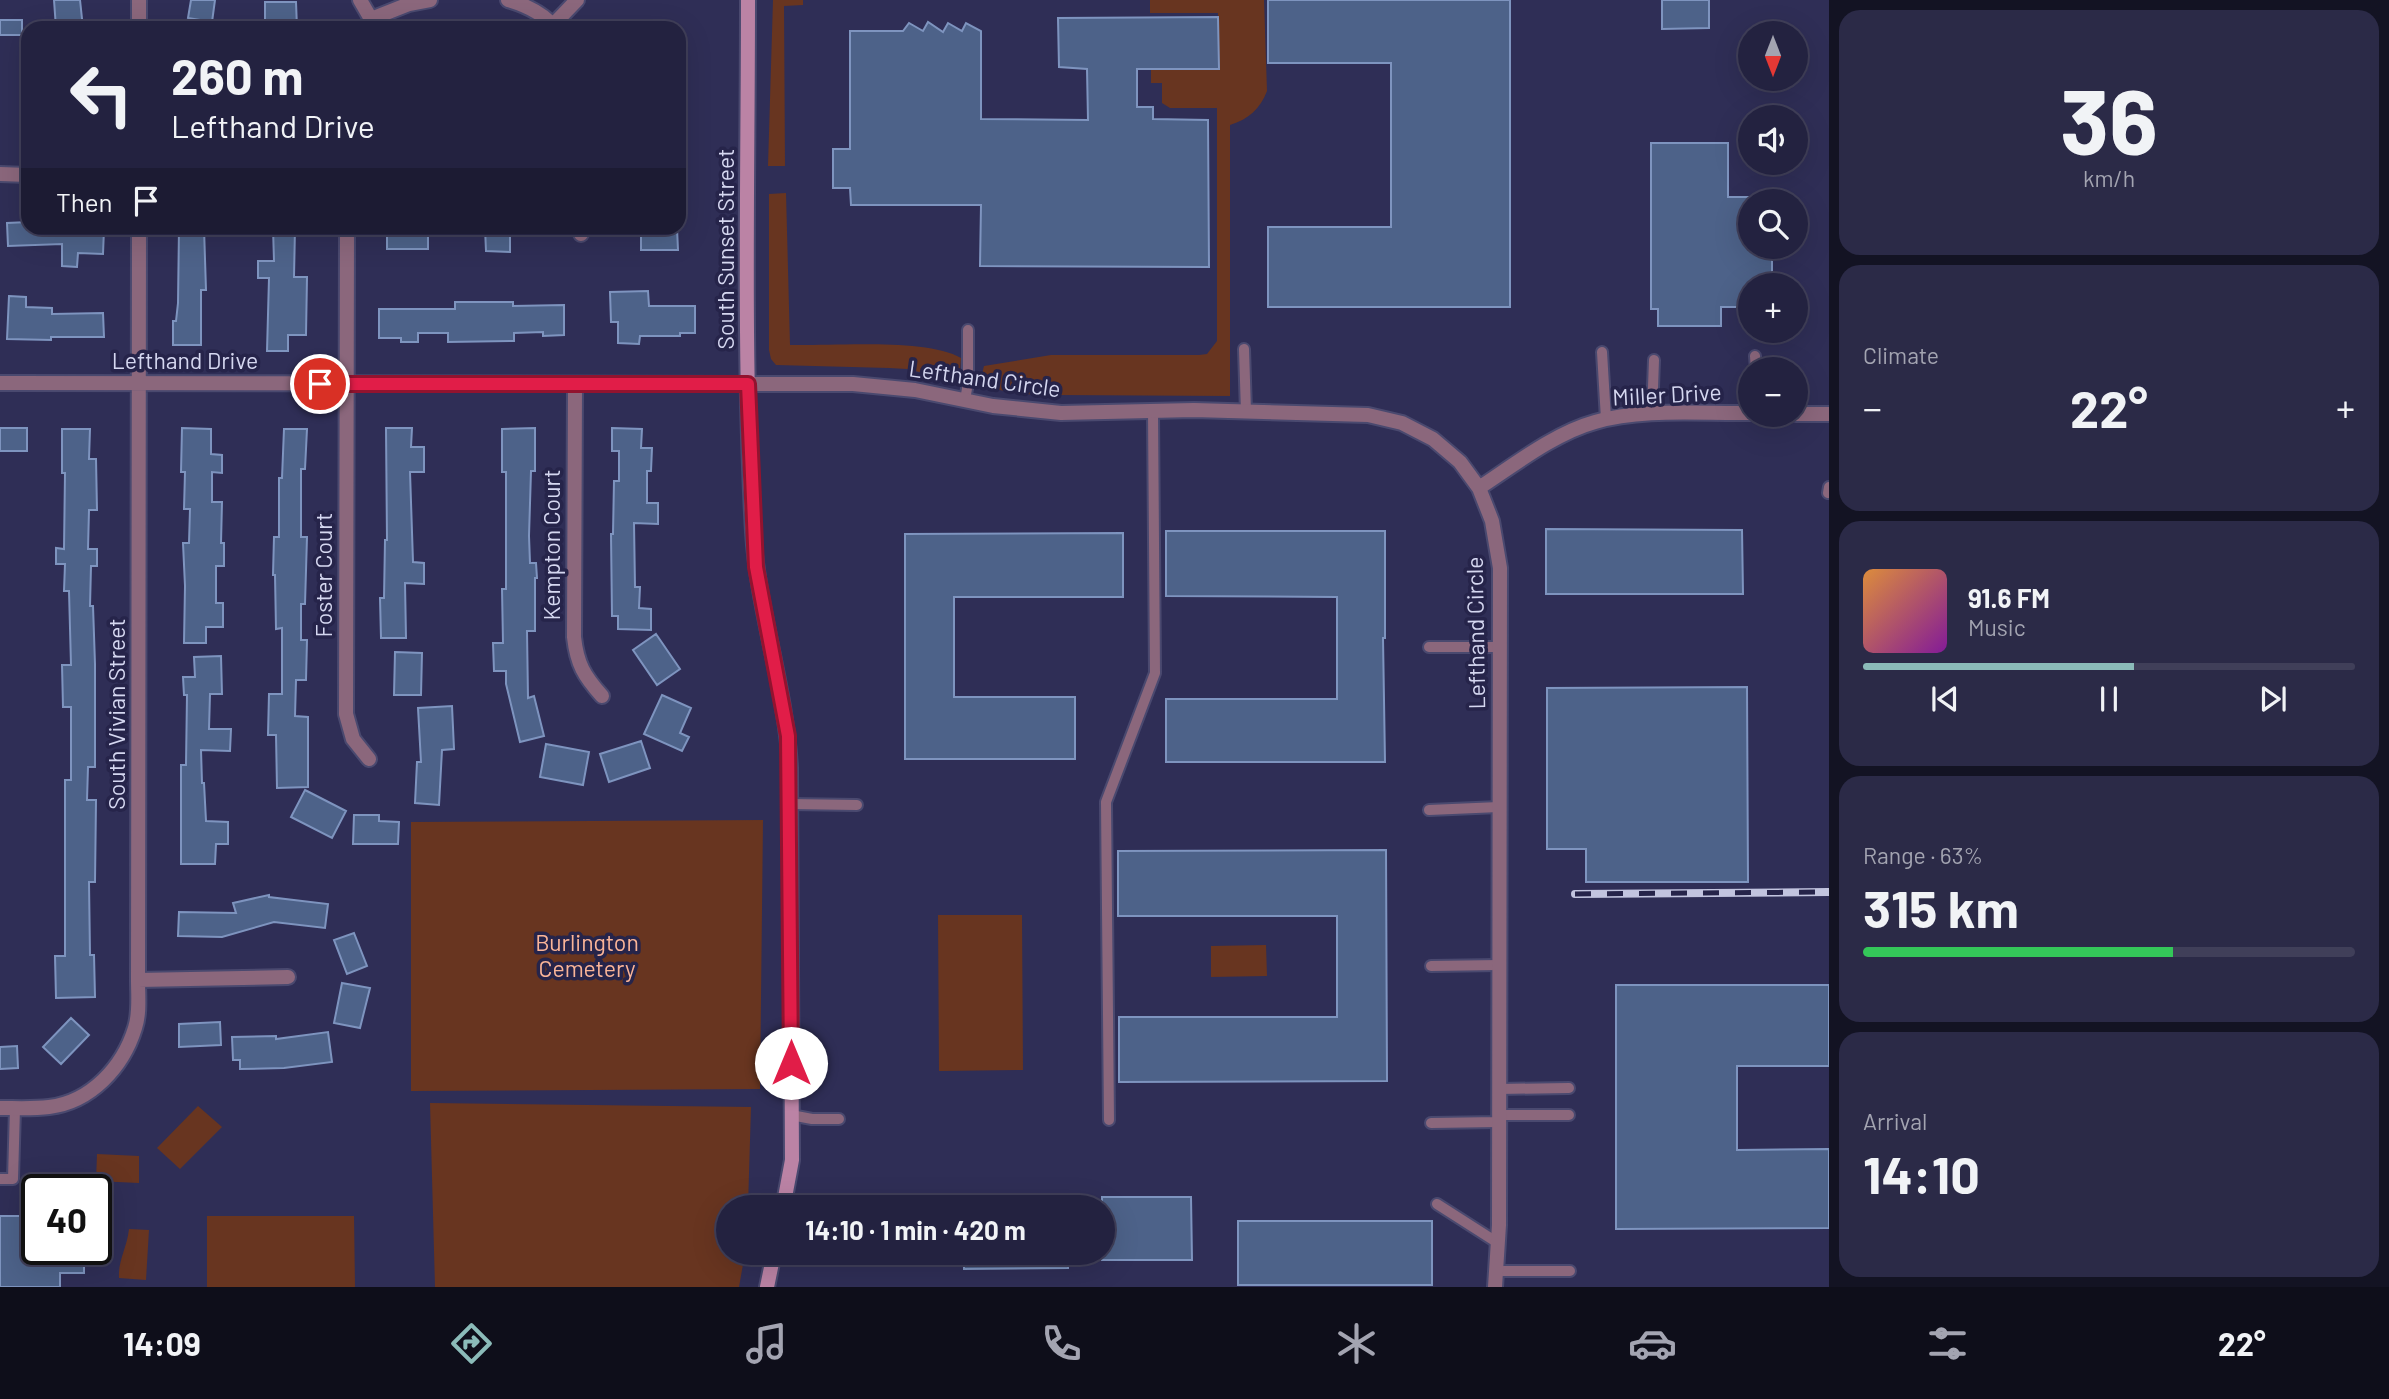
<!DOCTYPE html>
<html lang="en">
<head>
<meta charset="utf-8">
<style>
  :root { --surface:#232240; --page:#2b2a47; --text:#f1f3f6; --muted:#a3a4b1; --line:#403f59; --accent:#8bbbb9 }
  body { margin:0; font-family:Barlow,sans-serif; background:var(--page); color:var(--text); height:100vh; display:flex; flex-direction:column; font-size:26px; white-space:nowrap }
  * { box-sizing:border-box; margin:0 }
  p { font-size:23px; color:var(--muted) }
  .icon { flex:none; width:38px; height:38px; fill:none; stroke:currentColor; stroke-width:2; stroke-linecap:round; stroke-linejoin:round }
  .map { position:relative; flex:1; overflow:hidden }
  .details { display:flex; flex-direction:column; gap:10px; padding:10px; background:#131323; width:560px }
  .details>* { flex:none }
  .guide { position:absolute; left:21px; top:21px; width:665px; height:214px; border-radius:21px; box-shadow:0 7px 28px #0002,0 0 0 2px var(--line); background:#232240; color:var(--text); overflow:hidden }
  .needle { width:46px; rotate:180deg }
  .buttons { position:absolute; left:1738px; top:21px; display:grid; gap:14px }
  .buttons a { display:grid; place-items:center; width:70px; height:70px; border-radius:50%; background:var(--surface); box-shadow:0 7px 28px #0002,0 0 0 2px var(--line); font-size:35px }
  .speed { position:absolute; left:21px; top:1174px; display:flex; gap:14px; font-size:35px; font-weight:700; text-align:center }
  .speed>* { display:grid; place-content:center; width:91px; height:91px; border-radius:50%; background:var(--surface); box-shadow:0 7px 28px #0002,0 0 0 2px var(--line); line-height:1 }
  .speed .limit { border:4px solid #111; border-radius:10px; background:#fff; color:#111 }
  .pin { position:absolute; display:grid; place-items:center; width:60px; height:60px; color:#fff; margin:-30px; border:4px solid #fff; border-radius:50%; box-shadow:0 2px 7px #0007 }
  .me { position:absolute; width:77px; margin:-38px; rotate:0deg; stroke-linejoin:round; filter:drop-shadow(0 0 5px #0008) }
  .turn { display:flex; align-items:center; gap:24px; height:147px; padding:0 35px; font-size:32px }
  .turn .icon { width:91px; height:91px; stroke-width:2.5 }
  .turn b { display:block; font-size:49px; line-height:60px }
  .then { display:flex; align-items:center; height:66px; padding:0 35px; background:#0003; gap:14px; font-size:26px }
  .big { font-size:52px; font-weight:700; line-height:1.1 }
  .details .card { flex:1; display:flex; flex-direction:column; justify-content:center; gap:10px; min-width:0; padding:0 24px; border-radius:21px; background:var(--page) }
  .details .dial { align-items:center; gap:0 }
  .dial b { font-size:91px; line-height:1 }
  .song { display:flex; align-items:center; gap:21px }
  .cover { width:84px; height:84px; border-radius:10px; background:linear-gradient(135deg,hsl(30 70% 55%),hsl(290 70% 35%)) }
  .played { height:7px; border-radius:4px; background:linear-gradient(90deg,var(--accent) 55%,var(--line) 55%) }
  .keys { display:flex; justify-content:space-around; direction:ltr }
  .heat { display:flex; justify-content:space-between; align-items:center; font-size:38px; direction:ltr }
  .charge { height:10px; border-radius:5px; background:linear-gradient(90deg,#34c759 63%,var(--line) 0) }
  .trip { position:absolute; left:716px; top:1195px; width:399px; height:70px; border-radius:35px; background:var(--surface); box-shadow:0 7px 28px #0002,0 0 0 2px var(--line); font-weight:700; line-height:70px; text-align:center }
  .tabs { display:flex; height:112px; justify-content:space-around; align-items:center; background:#0e0e1a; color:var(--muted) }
  .tabs .icon { width:49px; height:49px }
  .tabs .active { color:var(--accent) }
  .tabs b { font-size:32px; color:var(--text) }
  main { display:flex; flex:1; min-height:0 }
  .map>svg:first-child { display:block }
  .green { fill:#683520 }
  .building { fill:#4d6289; stroke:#7e94bf; stroke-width:2 }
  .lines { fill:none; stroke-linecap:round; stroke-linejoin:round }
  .lane-casing { stroke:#4a496f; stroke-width:14 }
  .street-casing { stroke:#4a496f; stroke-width:18 }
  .secondary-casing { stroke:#4a496f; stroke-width:18 }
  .lane { stroke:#8b677c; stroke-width:10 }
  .street { stroke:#8b677c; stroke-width:14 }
  .secondary { stroke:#bb83a5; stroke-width:14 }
  .rail-casing { stroke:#c2c4df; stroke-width:8 }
  .rail { stroke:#26244a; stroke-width:5; stroke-dasharray:16; stroke-linecap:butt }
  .route-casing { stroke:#92132f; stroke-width:18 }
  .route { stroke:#e11d48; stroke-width:12 }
  .labels { text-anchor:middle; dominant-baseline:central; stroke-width:7; stroke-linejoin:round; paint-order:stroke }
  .street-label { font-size:23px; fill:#d5d7f0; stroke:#26244a }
  .park-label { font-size:23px; fill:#fbb598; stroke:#26244a }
</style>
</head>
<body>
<main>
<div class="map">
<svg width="1829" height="1287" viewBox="0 0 1829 1287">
  <rect width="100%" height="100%" fill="#2f2e56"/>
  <!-- green -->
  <path class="green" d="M773,0H803V5L784,6L785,166H768Z
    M1150,0H1264L1267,91C1260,109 1249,119 1230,125V396L1056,395L1021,394L979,386L984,366L1051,355H1199L1207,354L1217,341V108H1170L1162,103V83H1151V69H1219L1218,13H1150Z
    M786,193L790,345C832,346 927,338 961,358L959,382L907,369L889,368L776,365L771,359L769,350V194Z
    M763,820L760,1089L411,1091V822Z
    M938,915H1022L1023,1070L939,1071Z
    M1266,945L1267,976L1211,977V946Z
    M430,1103L751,1107L748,1207L728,1208V1253H745L739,1287H435Z
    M198,1106L222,1127L180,1169L157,1148Z
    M97,1154L139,1156V1183L96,1181Z
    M207,1216H354L355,1287H207Z
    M129,1229L149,1230L146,1280L119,1278C118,1260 127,1248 129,1229Z"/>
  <!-- building -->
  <path class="building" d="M54,0H80L83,28H56Z
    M191,0H215L212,22L188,18Z
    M1268,0H1510V307H1268V227H1391V63H1268Z
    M1662,0H1709V28L1662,29Z
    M265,2H296L297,28H271V20H265Z
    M1218,17L1219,69H1137V107H1153V119L1208,120L1209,267L980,266L981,205H851L850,188H833V149H850V31H903L909,23L923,31L928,22L943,32L948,23L962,31L966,23L981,31V119L1088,120L1087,69L1059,67L1058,18Z
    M0,20H22V35H0Z
    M1651,143H1728V197H1750V247H1772V285H1750V307H1721V326H1658V309H1651Z
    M28,222V228L104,229L103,254L78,253L77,267L62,266V244L8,246L7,223Z
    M179,228H204L206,290H201V345H173V321H176L178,303Z
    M273,228H295L294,277H307L306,335H288V351H267L269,278H258V261H274Z
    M402,228H428V249H387V231H402Z
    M485,228H510V252L486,251Z
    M651,228H677L678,250H641V231H651Z
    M648,291L649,306H695V333H680V336H640L639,344L618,343V322H611L610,292Z
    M9,296L26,297V307L52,308V314L103,313L104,337H51V340L7,339Z
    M455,302H513V306L564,305V335L543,336V332L514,333V341L448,342V333H418V342H401V338H379V309H455Z
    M0,428H27V451H0Z
    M182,428L211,429V454L222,455V473L212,472V502H222L221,543H224V566H216V603H223V627H206V643H184L185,586L183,543H189L190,509H184L185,472H181Z
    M386,428H412L411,447H424V472H410L413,562L424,563V584L405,583L406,638H381L380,598H384L385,540H387Z
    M535,428V471H531L529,536L530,563H536L537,578H535V631H527L528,698L534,696L544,736L520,742L506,684V671H494L493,643H503L502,589H506V472H502V429Z
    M612,428L642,429L641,448H652L651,471H647V503H658V524L634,523L635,587H640L639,608L651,609V630L618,629V616H612L611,534H613L614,481H619V451H612Z
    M62,429H90L89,459H96L97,510H89L88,549H97V566H91L90,606H93L95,664V767H88L87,800H96L95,882H89L90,955H94L95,997L56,998L55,956H65V780H71V707H63L62,665H71L69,591H64L65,564H56V548L64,549L65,473H62Z
    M284,429H307L305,469H301V537H307L305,604H301V640H307L306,680H296L295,716L308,717V787L277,788L276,735H268L269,694H282V628L276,629L275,575H273L274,537H279V478H282Z
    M1546,529L1742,530L1743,594H1546Z
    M1166,531H1385V638H1383L1385,762H1166V699H1337V597L1166,596Z
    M1123,533V597H954V697H1075V759H905V534Z
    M656,634L680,669L657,685L633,650Z
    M395,652L422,653L421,695H394Z
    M221,656L222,694H210L209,729H231L230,751L201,750L202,783H204L206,821L228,822V844H216L215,864H181V765H186L187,695H184L183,677H195L194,657Z
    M1747,687L1748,882H1586V849H1547V688Z
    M662,695L691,708L680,733L689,737L682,751L644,734Z
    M452,706L454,749L442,750L439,805L415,803L417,762H421L418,708Z
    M641,741L650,768L609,782L600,754Z
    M546,744L589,752L583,785L540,777Z
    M305,790L346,811L332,838L291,817Z
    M354,815H379V821L399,822L398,844H353Z
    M1386,850L1387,1081L1119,1082V1017H1337V916H1118V851Z
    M269,895V897L328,904L325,928L274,922L222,937L178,936L179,912L236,913L233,903Z
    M354,933L367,966L347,974L334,940Z
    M342,983L370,988L360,1028L334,1023Z
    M1616,985H1829V1066H1737V1150L1829,1149V1228L1616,1229Z
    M71,1018L89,1035L61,1064L43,1047Z
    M220,1022L221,1045L179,1047V1024Z
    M328,1032L332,1062L284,1068L240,1069V1060H233L232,1037L276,1036V1039Z
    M17,1046L18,1068L0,1069V1047Z
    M1102,1197H1191L1192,1260H1102Z
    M96,1200H111V1239L96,1254Z
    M0,1216H37V1250H84V1273H60V1287H0Z
    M1238,1221H1432V1285H1238Z
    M964,1253H1068V1268L964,1269Z"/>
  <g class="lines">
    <!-- lane casing -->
    <g class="lane-casing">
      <path id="lane" d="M1244,349L1246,412
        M1602,352L1606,419
        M1755,356L1756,369
        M965,400L968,383V330
        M1652,415L1654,360
        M1828,493L1829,487
        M1429,647H1499
        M790,804L857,805
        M1429,810L1499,807
        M1431,966L1499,965
        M1499,1089L1569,1088
        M791,1115L812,1119H839
        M1499,1115H1569
        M1109,1120L1106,802L1155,673L1153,411
        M1431,1123L1499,1122
        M0,1179H13L15,1108
        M1437,1204L1498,1243
        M1497,1271H1570"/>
    </g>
    <!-- street casing -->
    <g class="street-casing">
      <path id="street" d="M139,0V28
        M360,0L371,19
        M508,0C525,5 544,14 555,28
        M553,25L577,0
        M367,28L371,19L409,4L430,0
        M0,174L28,175
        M347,228L346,714L353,739L369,759
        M581,228V234
        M0,383L853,384L915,390L993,406L1061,413L1194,410L1368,415L1402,423L1433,439L1460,462L1479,488L1492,521L1500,568L1499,1225L1495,1287
        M575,385L574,637C577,664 584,676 602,696
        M1796,414H1829
        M1479,488C1514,465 1555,433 1595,422C1642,408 1701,414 1750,413
        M138,980L288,977
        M0,1108C16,1108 33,1109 49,1107C91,1102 123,1067 135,1028C140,1013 138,996 138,980L139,228"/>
    </g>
    <!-- secondary casing -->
    <g class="secondary-casing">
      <path id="secondary" d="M748,0C748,177 743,355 753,532C758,612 786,688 790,768L792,1160L783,1208
        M767,1287L774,1253"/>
    </g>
    <!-- lane -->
    <use href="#lane" class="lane"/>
    <!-- street -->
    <use href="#street" class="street"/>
    <!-- secondary -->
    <use href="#secondary" class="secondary"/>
    <!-- rail casing -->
    <g class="rail-casing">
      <path id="rail" d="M1575,894L1829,892"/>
    </g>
    <!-- rail -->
    <use href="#rail" class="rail"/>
  </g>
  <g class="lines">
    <!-- route casing -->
    <g class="route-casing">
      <path id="route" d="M320,384H748L756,567L788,736L791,1063"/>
    </g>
    <!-- route -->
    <use href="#route" class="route"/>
  </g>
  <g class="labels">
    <!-- street labels -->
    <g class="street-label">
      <text transform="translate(725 249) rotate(-90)">South Sunset Street</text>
      <text x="185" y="360">Lefthand Drive</text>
      <text transform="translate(985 378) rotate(8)">Lefthand Circle</text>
      <text transform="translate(1667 394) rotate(-3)">Miller Drive</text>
      <text transform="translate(551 545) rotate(-90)">Kempton Court</text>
      <text transform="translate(323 575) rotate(-90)">Foster Court</text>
      <text transform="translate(1475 633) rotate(-91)">Lefthand Circle</text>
      <text transform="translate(116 714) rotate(-90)">South Vivian Street</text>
    </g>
    <!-- park labels -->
    <g class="park-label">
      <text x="587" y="942">Burlington<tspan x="587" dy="26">Cemetery</tspan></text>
    </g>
  </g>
</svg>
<div class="buttons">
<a><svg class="needle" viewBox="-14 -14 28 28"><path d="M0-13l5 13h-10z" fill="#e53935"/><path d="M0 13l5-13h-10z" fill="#a3a4b1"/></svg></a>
<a><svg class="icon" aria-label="sound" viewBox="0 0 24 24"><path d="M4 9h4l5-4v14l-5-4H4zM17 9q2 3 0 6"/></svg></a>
<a><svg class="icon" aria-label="search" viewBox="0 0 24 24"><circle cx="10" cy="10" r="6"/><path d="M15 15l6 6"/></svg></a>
<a>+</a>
<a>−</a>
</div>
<div class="speed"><div class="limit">40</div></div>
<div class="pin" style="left:320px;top:384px;background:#d93025"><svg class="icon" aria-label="arrive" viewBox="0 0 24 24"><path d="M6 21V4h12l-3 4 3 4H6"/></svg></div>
<svg class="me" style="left:791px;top:1063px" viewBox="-20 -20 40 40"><circle r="19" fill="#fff"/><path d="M0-13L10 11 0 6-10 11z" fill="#e11d48"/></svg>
<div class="trip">14:10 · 1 min · 420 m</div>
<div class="guide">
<div class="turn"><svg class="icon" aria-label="left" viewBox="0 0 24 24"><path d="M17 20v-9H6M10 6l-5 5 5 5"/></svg><div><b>260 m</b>Lefthand Drive</div></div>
<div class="then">Then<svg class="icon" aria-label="arrive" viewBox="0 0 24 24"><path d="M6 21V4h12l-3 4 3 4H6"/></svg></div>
</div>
</div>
<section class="details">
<div class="card dial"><b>36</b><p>km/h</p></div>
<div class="card"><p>Climate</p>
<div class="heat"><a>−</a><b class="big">22°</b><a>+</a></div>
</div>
<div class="card">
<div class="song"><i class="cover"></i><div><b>91.6 FM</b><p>Music</p></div></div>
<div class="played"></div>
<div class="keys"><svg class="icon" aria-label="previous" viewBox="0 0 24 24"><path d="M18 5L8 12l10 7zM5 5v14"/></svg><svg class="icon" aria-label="pause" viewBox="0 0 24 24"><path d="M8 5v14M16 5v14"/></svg><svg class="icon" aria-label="next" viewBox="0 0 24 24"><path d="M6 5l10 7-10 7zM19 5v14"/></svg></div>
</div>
<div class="card"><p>Range · 63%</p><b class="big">315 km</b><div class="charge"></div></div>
<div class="card"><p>Arrival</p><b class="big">14:10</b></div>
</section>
</main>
<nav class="tabs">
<b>14:09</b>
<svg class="icon active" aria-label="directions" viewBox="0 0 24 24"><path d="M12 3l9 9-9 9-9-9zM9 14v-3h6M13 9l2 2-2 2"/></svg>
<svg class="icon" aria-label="music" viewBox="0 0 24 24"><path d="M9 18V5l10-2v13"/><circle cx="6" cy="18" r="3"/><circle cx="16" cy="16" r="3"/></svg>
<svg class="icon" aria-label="phone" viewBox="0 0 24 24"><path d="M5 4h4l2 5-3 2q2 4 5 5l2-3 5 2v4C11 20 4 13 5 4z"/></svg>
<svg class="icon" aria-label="climate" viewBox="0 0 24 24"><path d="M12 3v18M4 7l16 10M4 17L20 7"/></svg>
<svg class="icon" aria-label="car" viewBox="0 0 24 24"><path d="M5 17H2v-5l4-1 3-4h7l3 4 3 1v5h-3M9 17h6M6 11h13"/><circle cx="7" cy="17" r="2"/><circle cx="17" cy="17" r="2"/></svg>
<svg class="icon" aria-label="filters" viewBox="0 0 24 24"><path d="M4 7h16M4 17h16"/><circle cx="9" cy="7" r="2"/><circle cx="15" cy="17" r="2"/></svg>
<b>22°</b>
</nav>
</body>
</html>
